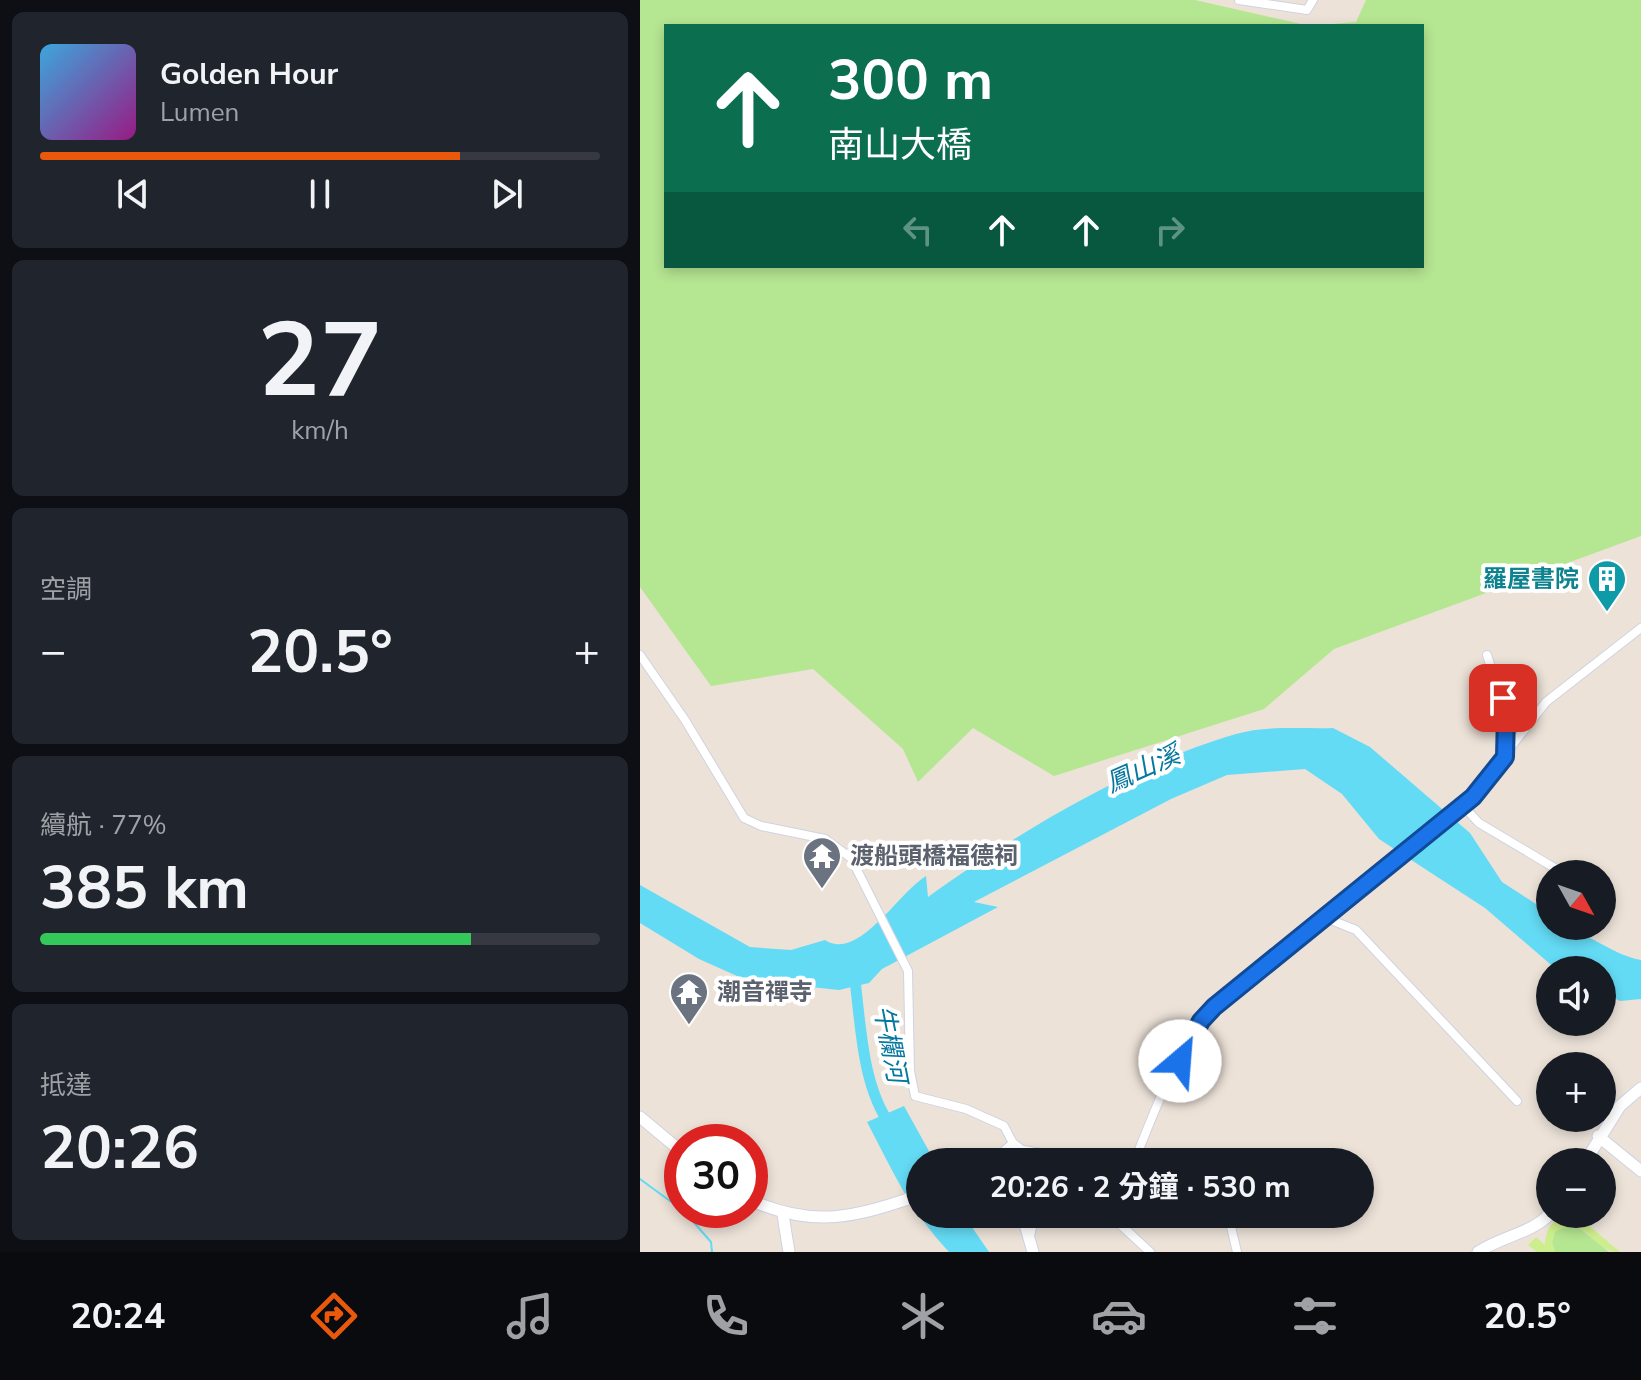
<!DOCTYPE html>
<html lang="zh-TW">
<head>
<meta charset="utf-8">
<style>
  :root { --surface:#171b24; --page:#20242c; --text:#f1f3f6; --muted:#9ea1a6; --line:#363941; --accent:#ea580c }
  body { margin:0; font-family:"Nunito Sans","Noto Sans TC",sans-serif; background:var(--page); color:var(--text); height:100vh; display:flex; flex-direction:column; font-size:30px; white-space:nowrap }
  * { box-sizing:border-box; margin:0 }
  p { font-size:26px; color:var(--muted) }
  .icon { flex:none; width:44px; height:44px; fill:none; stroke:currentColor; stroke-width:2; stroke-linecap:round; stroke-linejoin:round }
  .map { position:relative; flex:1; overflow:hidden }
  .panel { display:flex; flex-direction:column; gap:12px; padding:12px; background:#0d0f14; width:640px }
  .panel>* { flex:none }
  .guide { position:absolute; left:24px; top:24px; width:760px; height:244px; border-radius:0px; box-shadow:0 4px 12px #0003; background:#0b6e4f; color:#fff; overflow:hidden }
  .needle { width:52px; rotate:130deg }
  .fabs { position:absolute; left:896px; top:860px; display:grid; gap:16px }
  .fabs a { display:grid; place-items:center; width:80px; height:80px; border-radius:50%; background:var(--surface); box-shadow:0 4px 12px #0003; font-size:40px }
  .speed { position:absolute; left:24px; top:1124px; display:flex; gap:16px; font-size:40px; font-weight:700; text-align:center }
  .speed>* { display:grid; place-content:center; width:104px; height:104px; border-radius:50%; background:var(--surface); box-shadow:0 4px 12px #0003; line-height:1 }
  .speed .limit { border:12px solid #d22; background:#fff; color:#111 }
  .pin { position:absolute; display:grid; place-items:center; width:68px; height:68px; color:#fff; margin:-34px; border-radius:16px; box-shadow:0 4px 12px #0006 }
  .me { position:absolute; width:88px; margin:-44px; rotate:27deg; stroke-linejoin:round; filter:drop-shadow(0 0 6px #0008) }
  .turn { display:flex; align-items:center; gap:28px; height:168px; padding:0 32px; font-size:36px }
  .turn .icon { width:104px; height:104px; stroke-width:2.5 }
  .turn b { display:block; font-size:56px; line-height:68px }
  .lanes { display:flex; align-items:center; height:76px; padding:0 32px; background:#0003; justify-content:center; gap:40px; direction:ltr }
  .lanes .off { opacity:.35 }
  .big { font-size:60px; font-weight:700; line-height:1.1 }
  .panel .tile { flex:1; display:flex; flex-direction:column; justify-content:center; gap:12px; min-width:0; padding:0 28px; border-radius:12px; background:var(--page) }
  .panel .dial { align-items:center; gap:0 }
  .dial b { font-size:104px; line-height:1 }
  .song { display:flex; align-items:center; gap:24px }
  .cover { width:96px; height:96px; border-radius:12px; background:linear-gradient(135deg,hsl(200 70% 55%),hsl(310 70% 35%)) }
  .played { height:8px; border-radius:4px; background:linear-gradient(90deg,var(--accent) 75%,var(--line) 75%) }
  .keys { display:flex; justify-content:space-around; direction:ltr }
  .heat { display:flex; justify-content:space-between; align-items:center; font-size:44px; direction:ltr }
  .charge { height:12px; border-radius:6px; background:linear-gradient(90deg,#34c759 77%,var(--line) 0) }
  .trip { position:absolute; left:266px; top:1148px; width:468px; height:80px; border-radius:40px; background:var(--surface); box-shadow:0 4px 12px #0003; font-weight:700; line-height:80px; text-align:center }
  .tabs { display:flex; height:128px; justify-content:space-around; align-items:center; background:#090b0e; color:var(--muted) }
  .tabs .icon { width:56px; height:56px }
  .tabs .active { color:var(--accent) }
  .tabs b { font-size:36px; color:var(--text) }
  main { display:flex; flex:1; min-height:0 }
  .map>svg:first-child { display:block }
  .green { fill:#b5e691; fill-rule:evenodd }
  .pitch { fill:#cdee8c }
  .water { fill:#64dbf5 }
  .lines { fill:none; stroke-linecap:round; stroke-linejoin:round }
  .stream { stroke:#64dbf5; stroke-width:2 }
  .river { stroke:#64dbf5; stroke-width:11 }
  .street-casing { stroke:#ced3e2; stroke-width:10 }
  .secondary-casing { stroke:#ced3e2; stroke-width:13 }
  .street { stroke:#fff; stroke-width:8 }
  .secondary { stroke:#fff; stroke-width:11 }
  .route-casing { stroke:#114b97; stroke-width:20 }
  .route { stroke:#1a73e8; stroke-width:14 }
  .labels { text-anchor:middle; dominant-baseline:central; stroke-width:8; stroke-linejoin:round; paint-order:stroke }
  .culture-label { font-size:24px; font-weight:bold; fill:#0d838f; stroke:#fff; text-anchor:end }
  .worship-label { font-size:24px; font-weight:bold; fill:#5b616d; stroke:#fff; text-anchor:start }
  .water-label { font-size:26px; font-style:italic; fill:#06779e; stroke:#fff }
</style>
</head>
<body>
<main>
<section class="panel">
<div class="tile">
<div class="song"><i class="cover"></i><div><b>Golden Hour</b><p>Lumen</p></div></div>
<div class="played"></div>
<div class="keys"><svg class="icon" aria-label="previous" viewBox="0 0 24 24"><path d="M18 5L8 12l10 7zM5 5v14"/></svg><svg class="icon" aria-label="pause" viewBox="0 0 24 24"><path d="M8 5v14M16 5v14"/></svg><svg class="icon" aria-label="next" viewBox="0 0 24 24"><path d="M6 5l10 7-10 7zM19 5v14"/></svg></div>
</div>
<div class="tile dial"><b>27</b><p>km/h</p></div>
<div class="tile"><p>空調</p>
<div class="heat"><a>−</a><b class="big">20.5°</b><a>+</a></div>
</div>
<div class="tile"><p>續航 · 77%</p><b class="big">385 km</b><div class="charge"></div></div>
<div class="tile"><p>抵達</p><b class="big">20:26</b></div>
</section>
<div class="map">
<svg width="1001" height="1252" viewBox="0 0 1001 1252">
  <rect width="100%" height="100%" fill="#ece2d8"/>
  <!-- green -->
  <path class="green" d="M0,0H555L670,26L716,22L726,0H1001V536L694,649L624,709L414,776L333,728L278,782L263,749L173,669L71,686L0,587ZM26,26H782V266H26Z
    M927,1224L937,1226L969,1252H915L912,1242L915,1231Z"/>
  <!-- pitch -->
  <path class="pitch" d="M929,1216L940,1218L980,1252C951,1252 947,1212 915,1232L912,1242L915,1252H897L888,1245L896,1237L905,1245C906,1227 912,1220 929,1216Z"/>
  <!-- water -->
  <path class="water" d="M693,728L730,747L830,833L862,882L910,913V926C943,926 968,954 1001,960V999L980,1001L962,992V970H917L845,908L739,839L702,794L665,769L587,775L531,799L334,902L358,907L242,969L229,983L199,990L106,980L59,959L0,923V885L110,947L151,950L185,940C218,962 258,893 286,876L288,897C375,834 492,764 596,734C625,725 663,729 693,728Z
    M264,1106L295,1162H280V1214H323L349,1252H309C267,1206 255,1175 227,1122Z"/>
  <g class="lines">
    <!-- stream -->
    <path class="stream" d="M0,1179L41,1209
      M43,1210L71,1242L72,1252"/>
    <!-- river -->
    <path class="river" d="M214,973C221,1022 221,1085 251,1126"/>
    <!-- street casing -->
    <g class="street-casing">
      <path id="street" d="M599,0L667,10L673,0
        M0,655L45,720L104,818L121,826L185,839L211,858L268,971L270,1071L275,1096L326,1109L364,1126L373,1143L398,1162
        M847,655L866,714L865,757
        M824,807L839,823L918,870
        M686,918L716,930L877,1101
        M351,1162L373,1143
        M386,1162L383,1150L454,1162
        M494,1162C514,1113 538,1045 574,1007L824,807L906,702L1001,628
        M469,1214L510,1252
        M588,1214L597,1252
        M390,1236L395,1214"/>
    </g>
    <!-- secondary casing -->
    <g class="secondary-casing">
      <path id="secondary" d="M0,1117L42,1152
        M958,1136L1001,1171
        M945,1162L980,1106L1001,1088
        M110,1200C175,1229 215,1217 280,1195
        M382,1214L393,1252
        M143,1215L149,1252
        M838,1252C862,1236 890,1234 910,1214"/>
    </g>
    <!-- street -->
    <use href="#street" class="street"/>
    <!-- secondary -->
    <use href="#secondary" class="secondary"/>
  </g>
  <g class="lines">
    <!-- route casing -->
    <g class="route-casing">
      <path id="route" d="M540,1061L561,1021L574,1007L833,797L865,757L866,714L863,698"/>
    </g>
    <!-- route -->
    <use href="#route" class="route"/>
  </g>
  <!-- icons -->
  <defs>
    <g id="building-pin" transform="scale(2)"><path d="M0 17L-7.5 6A9.5 9.5 0 1 1 7.5 6Z" fill="#0f9aa8" stroke="#fff"/><path d="M-4-6H4V6H1V3H-1V6H-4ZM-2.5-4.3h1.7v1.8h-1.7ZM.8-4.3h1.7v1.8H.8ZM-2.5-1h1.7V.8h-1.7ZM.8-1h1.7V.8H.8Z" fill="#fff"/></g>
    <g id="temple-pin" transform="scale(2)"><path d="M0 17L-7.5 6A9.5 9.5 0 1 1 7.5 6Z" fill="#6b7280" stroke="#fff"/><path d="M0-6L5-2H3V0L6.5 2.5H4V6H1.5V3h-3V6H-4V2.5H-6.5L-3 0V-2H-5Z" fill="#fff"/></g>
  </defs>
  <g fill-rule="evenodd">
    <use href="#building-pin" x="967" y="579"/>
    <use href="#temple-pin" x="182" y="856"/>
    <use href="#temple-pin" x="49" y="992"/>
  </g>
  <g class="labels">
    <!-- culture labels -->
    <g class="culture-label">
      <text x="939" y="579">羅屋書院</text>
    </g>
    <!-- worship labels -->
    <g class="worship-label">
      <text x="210" y="856">渡船頭橋福德祠</text>
      <text x="77" y="992">潮音禪寺</text>
    </g>
    <!-- water labels -->
    <g class="water-label">
      <text transform="translate(503 769) rotate(-24)">鳳山溪</text>
      <text transform="translate(250 1044) rotate(79)">牛欄河</text>
    </g>
  </g>
</svg>
<div class="fabs">
<a><svg class="needle" viewBox="-14 -14 28 28"><path d="M0-13l5 13h-10z" fill="#e53935"/><path d="M0 13l5-13h-10z" fill="#9ea1a6"/></svg></a>
<a><svg class="icon" aria-label="sound" viewBox="0 0 24 24"><path d="M4 9h4l5-4v14l-5-4H4zM17 9q2 3 0 6"/></svg></a>
<a>+</a>
<a>−</a>
</div>
<div class="speed"><div class="limit">30</div></div>
<div class="pin" style="left:863px;top:698px;background:#d93025"><svg class="icon" aria-label="arrive" viewBox="0 0 24 24"><path d="M6 21V4h12l-3 4 3 4H6"/></svg></div>
<svg class="me" style="left:540px;top:1061px" viewBox="-20 -20 40 40"><circle r="19" fill="#fff"/><path d="M0-13L10 11 0 6-10 11z" fill="#1a73e8"/></svg>
<div class="trip">20:26 · 2 分鐘 · 530 m</div>
<div class="guide">
<div class="turn"><svg class="icon" aria-label="ahead" viewBox="0 0 24 24"><path d="M12 20V5M6 11l6-6 6 6"/></svg><div><b>300 m</b>南山大橋</div></div>
<div class="lanes"><svg class="icon off" aria-label="left" viewBox="0 0 24 24"><path d="M17 20v-9H6M10 6l-5 5 5 5"/></svg><svg class="icon" aria-label="ahead" viewBox="0 0 24 24"><path d="M12 20V5M6 11l6-6 6 6"/></svg><svg class="icon" aria-label="ahead" viewBox="0 0 24 24"><path d="M12 20V5M6 11l6-6 6 6"/></svg><svg class="icon off" aria-label="right" viewBox="0 0 24 24"><path d="M7 20v-9h11M14 6l5 5-5 5"/></svg></div>
</div>
</div>
</main>
<nav class="tabs">
<b>20:24</b>
<svg class="icon active" aria-label="directions" viewBox="0 0 24 24"><path d="M12 3l9 9-9 9-9-9zM9 14v-3h6M13 9l2 2-2 2"/></svg>
<svg class="icon" aria-label="music" viewBox="0 0 24 24"><path d="M9 18V5l10-2v13"/><circle cx="6" cy="18" r="3"/><circle cx="16" cy="16" r="3"/></svg>
<svg class="icon" aria-label="phone" viewBox="0 0 24 24"><path d="M5 4h4l2 5-3 2q2 4 5 5l2-3 5 2v4C11 20 4 13 5 4z"/></svg>
<svg class="icon" aria-label="climate" viewBox="0 0 24 24"><path d="M12 3v18M4 7l16 10M4 17L20 7"/></svg>
<svg class="icon" aria-label="car" viewBox="0 0 24 24"><path d="M5 17H2v-5l4-1 3-4h7l3 4 3 1v5h-3M9 17h6M6 11h13"/><circle cx="7" cy="17" r="2"/><circle cx="17" cy="17" r="2"/></svg>
<svg class="icon" aria-label="filters" viewBox="0 0 24 24"><path d="M4 7h16M4 17h16"/><circle cx="9" cy="7" r="2"/><circle cx="15" cy="17" r="2"/></svg>
<b>20.5°</b>
</nav>
</body>
</html>
